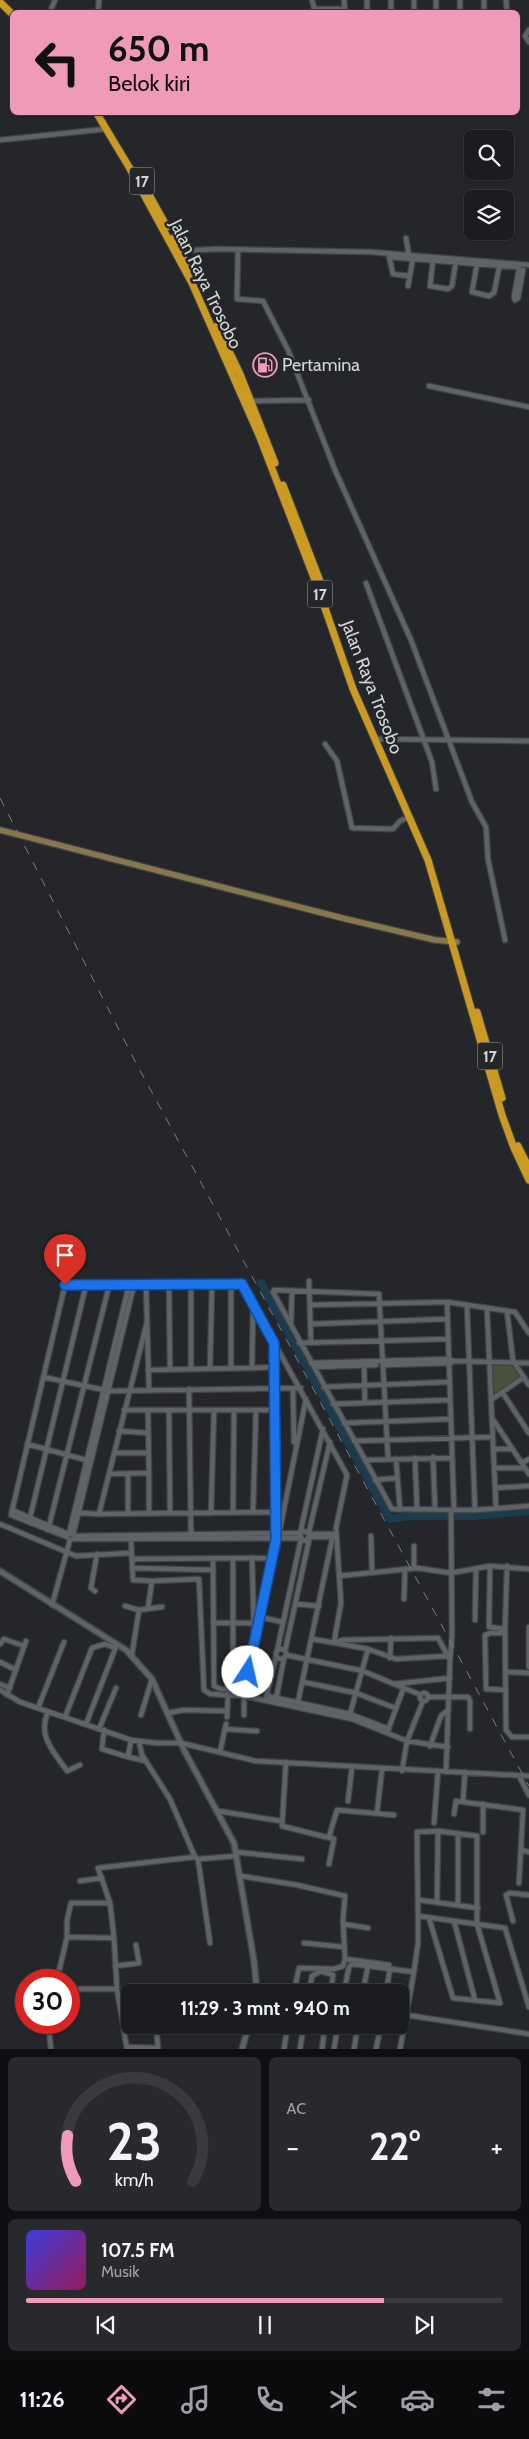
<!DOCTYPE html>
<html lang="id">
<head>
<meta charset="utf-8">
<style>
  :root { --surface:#1b1c20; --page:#28292d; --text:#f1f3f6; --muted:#a0a1a5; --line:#393a3e; --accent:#ef9ab8 }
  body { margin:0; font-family:Cabin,sans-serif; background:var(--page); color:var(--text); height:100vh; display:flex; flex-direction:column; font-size:19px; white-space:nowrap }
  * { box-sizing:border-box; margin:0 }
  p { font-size:16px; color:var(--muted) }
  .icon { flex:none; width:28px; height:28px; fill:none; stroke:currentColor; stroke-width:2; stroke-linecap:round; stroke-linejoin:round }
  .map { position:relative; height:2049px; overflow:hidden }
  .side { display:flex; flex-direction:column; gap:8px; padding:8px; background:#0f0f12; flex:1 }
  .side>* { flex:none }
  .top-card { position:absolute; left:10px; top:10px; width:510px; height:105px; border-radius:8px; box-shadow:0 1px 4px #0004,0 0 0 1px var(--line); background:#ef9ab8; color:#111; overflow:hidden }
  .controls { position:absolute; left:464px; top:130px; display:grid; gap:10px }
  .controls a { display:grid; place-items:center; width:50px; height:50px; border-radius:8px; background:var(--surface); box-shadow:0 1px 4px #0004,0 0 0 1px var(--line); font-size:25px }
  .speed { position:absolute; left:15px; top:1969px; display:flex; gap:10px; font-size:25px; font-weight:700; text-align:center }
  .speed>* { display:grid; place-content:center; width:65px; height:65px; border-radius:50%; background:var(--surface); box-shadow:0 1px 4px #0004,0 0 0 1px var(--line); line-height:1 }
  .speed .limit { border:8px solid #d22; background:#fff; color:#111 }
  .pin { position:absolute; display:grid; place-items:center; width:42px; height:42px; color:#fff; margin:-51px -21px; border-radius:50% 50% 50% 0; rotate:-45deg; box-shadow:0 0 5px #0007 }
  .pin .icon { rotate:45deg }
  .me { position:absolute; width:55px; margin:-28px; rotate:10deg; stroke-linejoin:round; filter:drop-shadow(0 0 4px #0008) }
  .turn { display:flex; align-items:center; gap:18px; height:105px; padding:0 15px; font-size:22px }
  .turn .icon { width:65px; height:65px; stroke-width:2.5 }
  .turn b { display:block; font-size:35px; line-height:42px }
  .big { font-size:38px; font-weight:700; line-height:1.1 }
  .side .card { flex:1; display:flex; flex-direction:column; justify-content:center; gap:8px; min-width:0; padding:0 18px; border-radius:8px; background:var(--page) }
  .side .dial { align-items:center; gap:0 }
  .dial svg { height:130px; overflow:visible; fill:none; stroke:var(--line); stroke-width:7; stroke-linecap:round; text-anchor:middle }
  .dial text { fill:var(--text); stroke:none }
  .song { display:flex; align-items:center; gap:15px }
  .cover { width:60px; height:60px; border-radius:8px; background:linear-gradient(135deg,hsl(240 70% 55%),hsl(330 70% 35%)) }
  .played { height:5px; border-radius:2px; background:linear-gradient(90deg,var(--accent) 75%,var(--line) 75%) }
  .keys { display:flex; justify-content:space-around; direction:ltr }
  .heat { display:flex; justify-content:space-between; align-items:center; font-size:28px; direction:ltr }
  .side .tiles { flex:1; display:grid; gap:8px; grid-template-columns:1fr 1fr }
  .card:last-child { grid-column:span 2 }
  .trip { position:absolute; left:121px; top:1984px; width:288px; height:50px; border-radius:8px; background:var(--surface); box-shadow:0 1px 4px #0004,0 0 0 1px var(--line); font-weight:700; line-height:50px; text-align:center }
  .tabs { display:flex; height:80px; justify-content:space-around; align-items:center; background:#0b0b0d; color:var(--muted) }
  .tabs .icon { width:35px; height:35px }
  .tabs .on { color:var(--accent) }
  .tabs b { font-size:22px; color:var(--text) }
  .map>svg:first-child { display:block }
  .green { fill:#47513c }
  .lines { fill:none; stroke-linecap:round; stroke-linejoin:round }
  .river { stroke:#1b3c4e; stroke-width:8 }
  .minor-casing { stroke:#404245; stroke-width:7 }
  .tertiary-casing { stroke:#404245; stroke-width:8 }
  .secondary-casing { stroke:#404245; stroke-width:8 }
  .trunk-casing { stroke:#404245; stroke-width:9 }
  .minor { stroke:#5f6266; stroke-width:4.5 }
  .tertiary { stroke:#5f6266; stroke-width:5 }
  .secondary { stroke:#88774c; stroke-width:5.5 }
  .trunk { stroke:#cb9a22; stroke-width:7 }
  .rail { stroke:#7c7e81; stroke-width:1; stroke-dasharray:9 9; stroke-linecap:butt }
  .route-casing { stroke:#114b97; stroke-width:12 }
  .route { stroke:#1a73e8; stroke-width:9 }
  .labels { text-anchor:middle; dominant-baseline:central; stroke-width:5; stroke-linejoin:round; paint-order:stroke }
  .shield { fill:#24262a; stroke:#9ea0a3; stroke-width:1 }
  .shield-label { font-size:16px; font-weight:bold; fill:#d3d5d7 }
  .street-label { font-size:18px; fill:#d3d5d7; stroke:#24262a }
  .poi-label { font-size:18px; fill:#d3d5d7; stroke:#24262a; text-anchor:start }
</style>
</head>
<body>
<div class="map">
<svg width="529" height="2049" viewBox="0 0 529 2049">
  <rect width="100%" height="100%" fill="#24262a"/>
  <!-- green -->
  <path class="green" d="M513,1361L524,1377L491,1400L489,1362Z"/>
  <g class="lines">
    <!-- river -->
    <path class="river" d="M261,1283L390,1519L409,1516H474L529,1511"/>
    <!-- minor casing -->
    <g class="minor-casing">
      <path id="minor" d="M312,0L315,12
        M344,0L345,12
        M367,0V12
        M391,0V12
        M414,0V12
        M436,0V12
        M460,0V12
        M484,0V12
        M506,0L507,12
        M315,9H345
        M50,12L55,0
        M98,12L99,0
        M529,30L525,36L529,42
        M0,140L106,129
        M406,238L409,256
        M238,250L237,299L263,301L288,350L335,470L411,640L472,802L486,827L488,859L505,940
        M178,251L216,249L371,252L529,265
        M389,256L393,274L409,276
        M389,257L517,267
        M433,261L430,286L448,289L452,286L456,260
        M477,264L472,292L489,296L494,293L500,263
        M519,269L514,297L515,300L518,298L523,270
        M408,286L413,258
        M429,386L529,407
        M250,401L309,400
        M366,583L432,762L436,789
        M379,739L529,741
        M325,744L337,761L352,828L393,829L400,821L410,817
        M309,1281L311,1343
        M146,1285L149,1390
        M169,1285L170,1369
        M231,1285V1367
        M447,1302L454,1510
        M310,1305L447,1302L515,1312L529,1333
        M467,1306L475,1510
        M487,1309L496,1508
        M507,1311L513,1361L529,1385
        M291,1324L292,1291
        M311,1324L447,1319
        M299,1343L448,1339
        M311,1363L448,1359L454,1361L529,1363
        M364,1364L365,1403
        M386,1365L451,1363
        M210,1367L212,1285
        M314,1367L376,1365
        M191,1368V1285
        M252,1368L274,1367
        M148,1370L252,1368L253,1307
        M43,1377L109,1391L301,1388
        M324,1387L449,1382
        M189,1389L191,1535
        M293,1389L294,1442
        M502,1392L529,1433
        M491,1400L524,1377
        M333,1404L450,1400
        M124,1410H274
        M169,1411L170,1513
        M492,1418L529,1474
        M344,1423L451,1419
        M119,1431L148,1433
        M354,1441L493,1437
        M27,1444L86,1460
        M493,1449H512
        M114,1453H148
        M433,1457L435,1509
        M388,1458L379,1294L274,1290L273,1292L392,1509L475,1510L529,1506
        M415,1458L417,1509
        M396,1459L400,1510
        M365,1460L452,1458
        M522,1463L529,1459
        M494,1468H525
        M109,1474L149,1473L148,1411
        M128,1474V1513
        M375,1480L397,1478
        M495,1488L529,1486
        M12,1510L68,1534
        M233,1512L234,1410
        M253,1512L256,1410
        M80,1513L99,1514L147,1322
        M149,1513V1473
        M211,1513L214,1410
        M99,1514L282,1512
        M29,1522L86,1285
        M0,1524L76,1556L131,1553
        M48,1530L109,1286
        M302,1531L310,1533L307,1541L302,1540L300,1534L323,1429
        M309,1532L330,1442
        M69,1534L129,1285
        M279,1534L306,1399
        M310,1534H336
        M73,1535L134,1285
        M74,1536L300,1533
        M371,1536L372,1572
        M67,1537L11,1515L65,1285L242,1284L347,1475L336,1528L341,1603L334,1642
        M310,1537H335
        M73,1539L300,1538
        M131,1540L133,1580L152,1581
        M414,1546V1568
        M252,1558L254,1631
        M132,1559L272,1558
        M213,1559L214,1686L221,1689L244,1690
        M490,1566L489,1627L505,1629
        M507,1566L505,1629L506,1730L512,1737H529
        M132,1568L212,1570
        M339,1576L417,1568L451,1573L490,1566L529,1569
        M95,1591L91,1588L97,1554
        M404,1599L405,1569
        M296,1604L319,1606
        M52,1605L70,1540
        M125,1606L139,1610
        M148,1608L152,1581L199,1579L204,1690L210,1694L244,1696L255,1635L276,1540L274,1344
        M260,1617L282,1622
        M475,1620L476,1570
        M213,1623H253
        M529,1627V1667
        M505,1633H491L485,1635L486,1689L506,1690
        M313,1639L368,1649L396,1659L447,1656
        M337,1642L343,1640L438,1638L450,1660L446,1772
        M0,1644L4,1639L24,1646
        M92,1648L105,1644L115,1648
        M276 1654a5 5 0 1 1 10 0a5 5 0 1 1-10 0Z
        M277,1651L301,1539
        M285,1651L309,1540
        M132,1654L139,1610L162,1607
        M286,1655L363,1671L394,1684L450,1678
        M390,1658L391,1638
        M450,1660L452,1636L451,1510
        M0,1662L16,1670
        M506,1672L529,1673
        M303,1682L356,1693L395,1708
        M0,1684L10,1688
        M394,1684L421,1695
        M0,1690L20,1702L131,1740L156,1743H181L256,1761L529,1776
        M233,1690V1558
        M420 1697a4 4 0 1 1 8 0a4 4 0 1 1-8 0Z
        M7,1695L26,1641
        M267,1696L350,1714L389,1729
        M428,1697H468L470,1701V1729
        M266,1698L276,1656
        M276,1699L284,1658
        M298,1702L333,1535
        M38,1708L64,1642
        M48,1712C37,1736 54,1752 67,1771L80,1765
        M169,1713L183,1710L227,1711
        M350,1714L368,1649
        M141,1715L152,1679
        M244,1715V1696L352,1719L407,1741L448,1747
        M65,1717L92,1648
        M227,1717L228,1694
        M86,1724L117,1644
        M99,1729L116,1688
        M225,1729L257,1731
        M104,1730L102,1749L128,1757L131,1740
        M388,1730L404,1687
        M139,1742L142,1755L170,1799L195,1857
        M430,1746L441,1716L448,1710
        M220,1752L226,1724
        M128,1757L146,1761
        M286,1762L282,1826L334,1839L329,1864
        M402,1771L407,1741L423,1701
        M519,1776L529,1795
        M348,1801L352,1767
        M463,1802L465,1772
        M218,1811L281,1821
        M377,1813L382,1769
        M454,1814L456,1801L523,1810L519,1883
        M434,1823L438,1772
        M483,1832V1804
        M329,1837L337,1810L394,1815
        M521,1850L529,1852
        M236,1852L302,1859
        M198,1859L210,1943
        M241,1876L297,1885L345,1896L343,1920L345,1959L343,1966L334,1969L299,1968L294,1992
        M80,1881L102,1878
        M419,1900L478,1908
        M437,1902L438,1831
        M458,1904V1834
        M418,1916L417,1832L438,1831L477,1836V1924L500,2003L453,1998L429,1918
        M454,1921L475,2000
        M513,1921L506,1895L510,1893L529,1895
        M343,1924L368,1928
        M67,1937L114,1938
        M304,1943L344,1947
        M345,1959L389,1965
        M115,1966L139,1963L136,1945
        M414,1972L418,1943V1916L505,1928L529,2007
        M57,1980L67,1937V1921L71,1903H110
        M69,1989H117
        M309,1992L312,1976L321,1971L333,1975L331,1992
        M344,1992L349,1967L352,1964L414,1972L400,2049
        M363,1992L368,1965
        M386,1992L390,1969
        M400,2014L529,2034
        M48,2022L51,2049
        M156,2025L158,2049
        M127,2047L158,2048
        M127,2049L117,1989L114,1938L110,1903L98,1868L195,1857L198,1859L237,1856
        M284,2049L288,2025
        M300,2049L304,2025
        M322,2049L325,2025
        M334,2049L338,2025
        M354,2049L358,2025
        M376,2049L381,2025"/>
    </g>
    <!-- tertiary casing -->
    <g class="tertiary-casing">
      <path id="tertiary" d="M0,1571L126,1650L152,1679L184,1750L234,1843L254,1961L257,1992
        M242,2049L249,2025"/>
    </g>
    <!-- secondary casing -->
    <g class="secondary-casing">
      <path id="secondary" d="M0,830L342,918L435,940L457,942"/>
    </g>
    <!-- trunk casing -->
    <g class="trunk-casing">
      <path id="trunk" d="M0,2L12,14
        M96,112L129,167L192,283L259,435L318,588L353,689L428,860L502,1115L514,1148L529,1180
        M143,184L167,227
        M173,238L189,269
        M217,326L240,374L275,463
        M283,485L323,589
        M477,1012L502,1098
        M518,1146L529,1168"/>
    </g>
    <!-- minor -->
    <use href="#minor" class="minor"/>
    <!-- tertiary -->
    <use href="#tertiary" class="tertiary"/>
    <!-- secondary -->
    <use href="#secondary" class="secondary"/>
    <!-- trunk -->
    <use href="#trunk" class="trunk"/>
    <!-- rail -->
    <path class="rail" d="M0,798L136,1063L529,1786"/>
  </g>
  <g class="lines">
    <!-- route casing -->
    <g class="route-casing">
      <path id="route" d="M65,1285L242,1284L274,1343L276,1540L248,1672"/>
    </g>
    <!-- route -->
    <use href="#route" class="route"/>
  </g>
  <!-- icons -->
  <defs>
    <g id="fuel-ring" transform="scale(1.25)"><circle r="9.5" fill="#24262a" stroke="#ef9ab8" stroke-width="1.5"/><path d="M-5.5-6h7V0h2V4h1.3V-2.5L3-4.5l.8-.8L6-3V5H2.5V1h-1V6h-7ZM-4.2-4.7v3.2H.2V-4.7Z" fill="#ef9ab8"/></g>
  </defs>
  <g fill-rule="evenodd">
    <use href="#fuel-ring" x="265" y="365"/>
  </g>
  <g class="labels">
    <!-- shield labels -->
    <g class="shield">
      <rect x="129.5" y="167.5" width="25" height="27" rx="4"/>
      <rect x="307.5" y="580.5" width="25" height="27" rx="4"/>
      <rect x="477.5" y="1042.5" width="25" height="27" rx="4"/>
    </g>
    <g class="shield-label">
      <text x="142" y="181">17</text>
      <text x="320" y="594">17</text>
      <text x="490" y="1056">17</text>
    </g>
    <!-- street labels -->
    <g class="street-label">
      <text transform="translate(206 284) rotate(64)">Jalan Raya Trosobo</text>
      <text transform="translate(372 687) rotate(69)">Jalan Raya Trosobo</text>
    </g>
    <!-- poi labels -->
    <g class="poi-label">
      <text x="282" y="365">Pertamina</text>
    </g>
  </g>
</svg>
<div class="controls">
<a><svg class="icon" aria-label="search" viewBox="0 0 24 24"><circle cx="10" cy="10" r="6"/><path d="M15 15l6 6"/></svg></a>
<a><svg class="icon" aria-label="layers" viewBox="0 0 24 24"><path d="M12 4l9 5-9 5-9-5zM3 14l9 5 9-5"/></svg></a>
</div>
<div class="speed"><div class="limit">30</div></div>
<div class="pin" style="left:65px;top:1285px;background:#d93025"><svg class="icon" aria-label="arrive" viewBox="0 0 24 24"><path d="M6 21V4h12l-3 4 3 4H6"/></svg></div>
<svg class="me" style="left:248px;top:1672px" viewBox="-20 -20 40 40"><circle r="19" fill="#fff"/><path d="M0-13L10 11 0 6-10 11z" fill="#1a73e8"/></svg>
<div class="trip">11:29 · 3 mnt · 940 m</div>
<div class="top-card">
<div class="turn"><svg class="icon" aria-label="left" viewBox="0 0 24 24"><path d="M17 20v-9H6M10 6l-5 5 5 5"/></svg><div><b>650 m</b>Belok kiri</div></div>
</div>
</div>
<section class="side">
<div class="tiles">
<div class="card dial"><svg viewBox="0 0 100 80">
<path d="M14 69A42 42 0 1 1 86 69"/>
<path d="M14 69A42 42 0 0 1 9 41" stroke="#ef9ab8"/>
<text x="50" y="56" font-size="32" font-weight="700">23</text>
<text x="50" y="72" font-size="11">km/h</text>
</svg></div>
<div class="card"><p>AC</p>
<div class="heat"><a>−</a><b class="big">22°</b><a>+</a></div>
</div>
<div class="card">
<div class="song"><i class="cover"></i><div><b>107.5 FM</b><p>Musik</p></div></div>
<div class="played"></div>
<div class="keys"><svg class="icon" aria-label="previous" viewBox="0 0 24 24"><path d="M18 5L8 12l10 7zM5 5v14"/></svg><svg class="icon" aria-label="pause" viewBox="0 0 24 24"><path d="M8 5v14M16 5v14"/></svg><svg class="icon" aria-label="next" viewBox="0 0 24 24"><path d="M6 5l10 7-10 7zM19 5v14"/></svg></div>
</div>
</div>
</section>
<nav class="tabs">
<b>11:26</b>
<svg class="icon on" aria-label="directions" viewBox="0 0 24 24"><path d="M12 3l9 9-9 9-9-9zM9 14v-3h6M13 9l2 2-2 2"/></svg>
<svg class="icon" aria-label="music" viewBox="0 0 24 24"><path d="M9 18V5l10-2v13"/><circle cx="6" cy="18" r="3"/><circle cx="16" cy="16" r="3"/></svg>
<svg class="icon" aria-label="phone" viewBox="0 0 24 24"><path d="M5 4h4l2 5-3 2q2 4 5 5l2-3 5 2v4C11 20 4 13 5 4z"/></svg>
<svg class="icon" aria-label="climate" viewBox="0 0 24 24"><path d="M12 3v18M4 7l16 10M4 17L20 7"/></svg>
<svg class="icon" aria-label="car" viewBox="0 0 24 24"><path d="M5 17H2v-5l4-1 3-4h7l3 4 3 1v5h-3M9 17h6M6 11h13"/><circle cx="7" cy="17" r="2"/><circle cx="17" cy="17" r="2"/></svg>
<svg class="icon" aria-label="filters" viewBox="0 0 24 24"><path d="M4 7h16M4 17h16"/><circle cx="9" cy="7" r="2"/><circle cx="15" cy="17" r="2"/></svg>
</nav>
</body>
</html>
